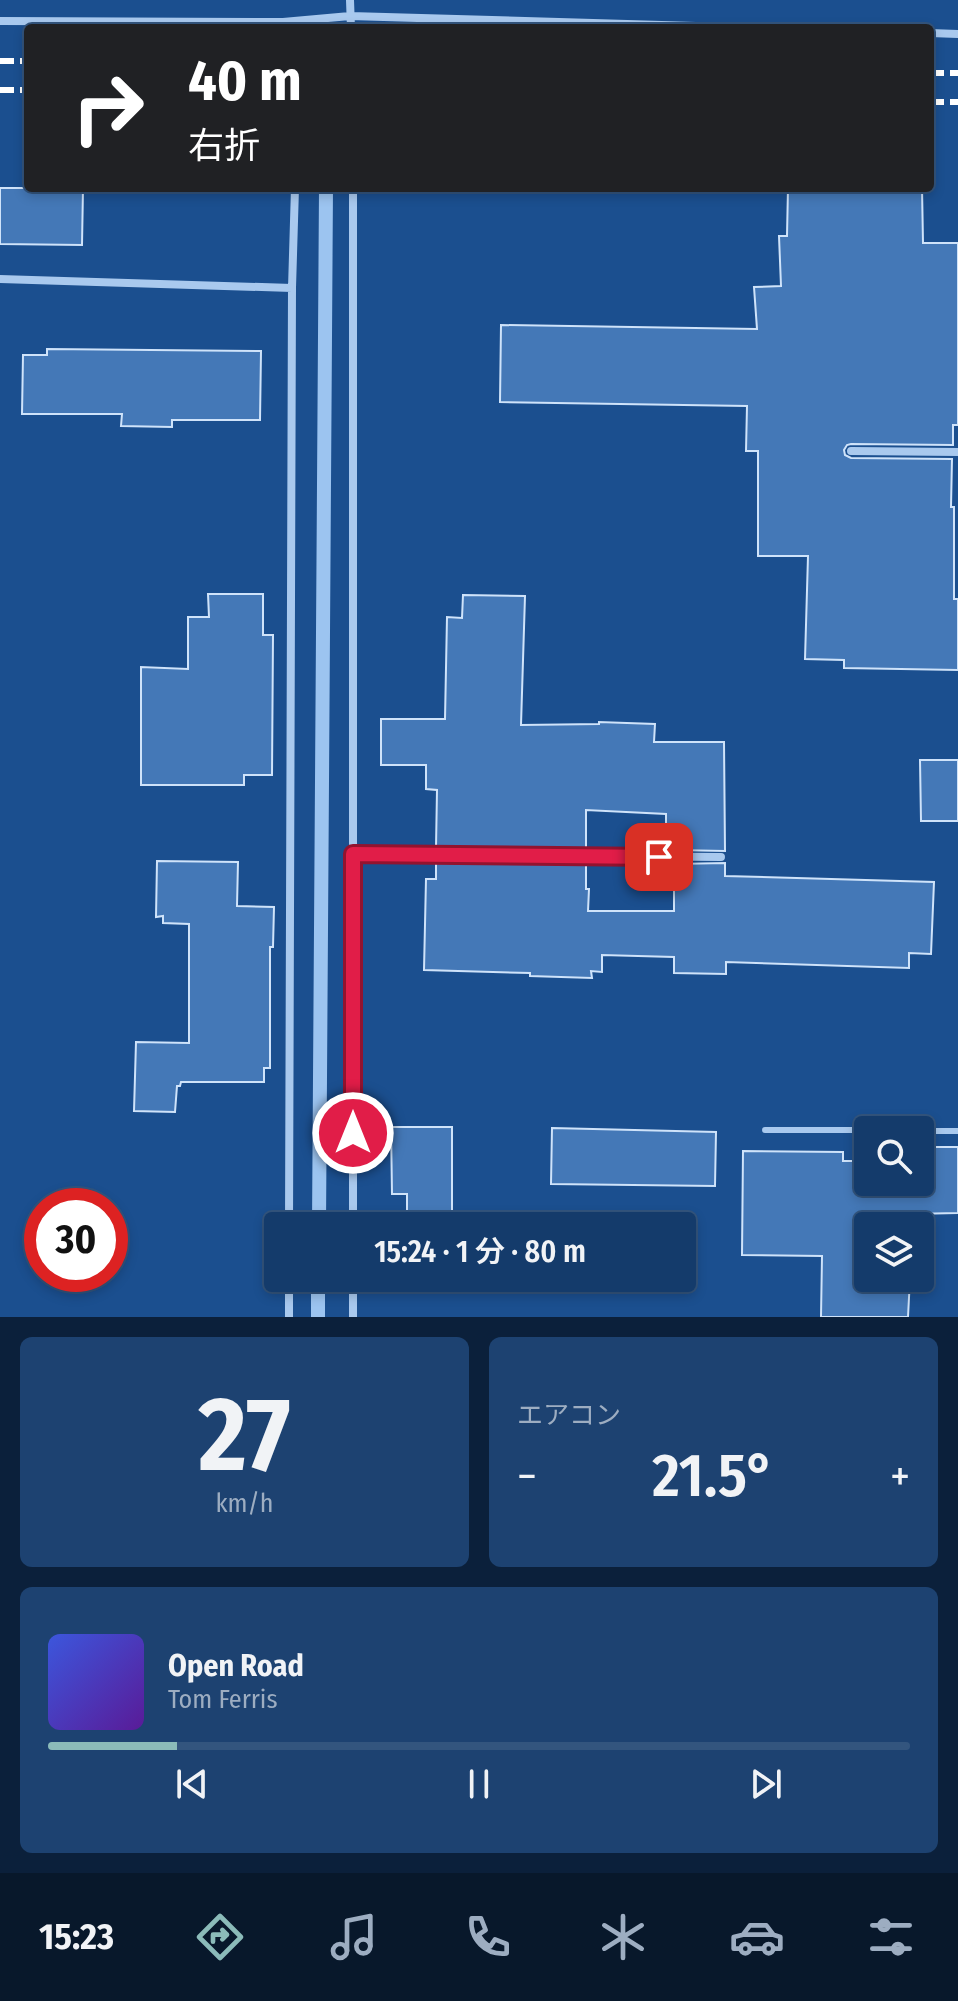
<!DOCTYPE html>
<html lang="ja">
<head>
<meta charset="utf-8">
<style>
  :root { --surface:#143b6b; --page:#1d4271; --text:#f1f3f6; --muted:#9dadc1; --line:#33557e; --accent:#8bbbb9 }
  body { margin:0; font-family:"Fira Sans Condensed","Noto Sans JP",sans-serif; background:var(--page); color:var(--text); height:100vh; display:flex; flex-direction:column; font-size:30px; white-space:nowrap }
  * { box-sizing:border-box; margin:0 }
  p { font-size:26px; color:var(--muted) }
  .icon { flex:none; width:44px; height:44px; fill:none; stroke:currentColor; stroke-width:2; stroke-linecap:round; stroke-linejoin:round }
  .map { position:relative; height:1317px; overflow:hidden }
  .side { display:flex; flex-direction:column; gap:20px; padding:20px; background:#0b203b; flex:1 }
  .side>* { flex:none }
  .top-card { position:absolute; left:24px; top:24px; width:910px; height:168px; border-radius:8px; box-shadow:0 4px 12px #0003,0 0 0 2px var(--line); background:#202124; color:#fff; overflow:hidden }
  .tools { position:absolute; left:854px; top:1116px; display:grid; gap:16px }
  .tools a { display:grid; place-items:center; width:80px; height:80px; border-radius:8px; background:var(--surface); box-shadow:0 4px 12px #0003,0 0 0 2px var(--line); font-size:40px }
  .speed { position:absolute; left:24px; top:1188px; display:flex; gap:16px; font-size:40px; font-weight:700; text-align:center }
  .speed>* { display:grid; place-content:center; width:104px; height:104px; border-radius:50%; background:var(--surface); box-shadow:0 4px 12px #0003,0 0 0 2px var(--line); line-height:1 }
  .speed .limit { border:12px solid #d22; background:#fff; color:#111 }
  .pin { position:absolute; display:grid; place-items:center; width:68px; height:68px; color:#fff; margin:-34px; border-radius:16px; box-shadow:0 4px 12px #0006 }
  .me { position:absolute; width:88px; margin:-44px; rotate:0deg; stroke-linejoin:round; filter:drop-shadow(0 0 6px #0008) }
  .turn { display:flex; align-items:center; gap:28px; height:168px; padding:0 32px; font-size:36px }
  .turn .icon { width:104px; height:104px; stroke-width:2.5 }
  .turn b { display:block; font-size:56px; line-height:68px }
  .big { font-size:60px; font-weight:600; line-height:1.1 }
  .side .widget { flex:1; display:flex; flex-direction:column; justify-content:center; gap:12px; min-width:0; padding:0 28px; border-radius:12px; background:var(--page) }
  .side .dial { align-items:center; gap:0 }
  .dial b { font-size:104px; line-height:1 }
  .song { display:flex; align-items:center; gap:24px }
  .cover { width:96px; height:96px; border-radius:12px; background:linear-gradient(135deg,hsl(230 70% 55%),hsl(270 70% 35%)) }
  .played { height:8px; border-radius:4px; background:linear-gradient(90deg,var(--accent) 15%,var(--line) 15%) }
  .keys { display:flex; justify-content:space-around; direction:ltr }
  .heat { display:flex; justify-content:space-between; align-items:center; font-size:44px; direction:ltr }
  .side .tiles { flex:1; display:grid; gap:20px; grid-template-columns:1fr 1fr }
  .widget:last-child { grid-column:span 2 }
  .trip { position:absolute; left:264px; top:1212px; width:432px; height:80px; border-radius:8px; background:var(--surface); box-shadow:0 4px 12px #0003,0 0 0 2px var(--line); font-weight:600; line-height:80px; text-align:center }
  .tab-bar { display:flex; height:128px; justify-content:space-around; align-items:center; background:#08182b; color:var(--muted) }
  .tab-bar .icon { width:56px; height:56px }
  .tab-bar .on { color:var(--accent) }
  .tab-bar b { font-size:36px; color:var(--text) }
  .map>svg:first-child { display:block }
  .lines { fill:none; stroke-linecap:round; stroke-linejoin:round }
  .stream { stroke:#9cc4f0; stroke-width:14 }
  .building { fill:#4478b7; stroke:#cfe3fa; stroke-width:2 }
  .lane { stroke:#a9c9ee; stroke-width:6 }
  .street { stroke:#a9c9ee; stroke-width:8 }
  .rail { stroke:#fff; stroke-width:6; stroke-dasharray:14 6; stroke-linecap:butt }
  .route-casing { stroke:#92132f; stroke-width:20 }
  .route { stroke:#e11d48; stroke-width:14 }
</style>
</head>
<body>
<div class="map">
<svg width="958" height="1317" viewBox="0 0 958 1317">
  <rect width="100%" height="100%" fill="#1b4f8f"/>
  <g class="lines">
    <!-- stream -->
    <path class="stream" d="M319,1226L326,188
      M318,1317V1278"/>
  </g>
  <!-- building -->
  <path class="building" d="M0,188H83L82,245L0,244Z
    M788,188H922L923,243H958V425H953V445L851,444L847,445L844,450L845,455L851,458L952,459L951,507H954V599H958V670L844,668V660L805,659L808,556H758V451H746L747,406L500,402L501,325L757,329L754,287L781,286L779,236H787Z
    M47,349L261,351L260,420H172V427L121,426L122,414H22L23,355H47Z
    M208,594H263V635H273L272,775H244V785H141V667L188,669V617H209Z
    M463,595L525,596L521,725L599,724V722L655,724L654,742H724L725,851L674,850L675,827H666V814L586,810V849L436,848L437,790L426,789V765H381V719H445L447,617L462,618Z
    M920,760H958V821H921Z
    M157,861L238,862L237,906L274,907L273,947H270V1068H264V1082H181L180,1086H177L175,1112L134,1111L136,1042L189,1043V924L163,923V916L156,917Z
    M436,862L586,863V889H589L588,911H674V864L725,863V876L934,882L931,954L909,953V968L726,962V974L674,973V957L602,955V972L591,971L592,978L530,976V973L424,970L426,879H436Z
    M391,1127H452V1226H407V1194H392Z
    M552,1128L716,1132L715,1186L551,1184Z
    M920,1147H958V1213L911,1214V1226H868V1278H910L908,1317H821L822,1256L742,1255L743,1151L843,1152V1161H868V1182H920Z"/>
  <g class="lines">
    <!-- lane -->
    <path class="lane" d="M765,1130H868
      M920,1131H958"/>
    <!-- street -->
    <path class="street" d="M350,0L351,28
      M0,21L283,22L350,16L765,28
      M930,33L958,34
      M353,188V1226
      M0,279L292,288
      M851,451L958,452
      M353,854L721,857
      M289,1226L292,288L295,188
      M353,1278V1317
      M289,1317V1278"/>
    <!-- rail -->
    <path class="rail" d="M0,61H28
      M930,73H958
      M0,90H28
      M930,102H958"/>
  </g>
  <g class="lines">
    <!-- route casing -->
    <g class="route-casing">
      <path id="route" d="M353,1133V854L659,857"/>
    </g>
    <!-- route -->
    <use href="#route" class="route"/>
  </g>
</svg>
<div class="tools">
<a><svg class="icon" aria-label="search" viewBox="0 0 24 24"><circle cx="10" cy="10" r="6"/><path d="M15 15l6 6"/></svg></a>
<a><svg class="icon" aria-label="layers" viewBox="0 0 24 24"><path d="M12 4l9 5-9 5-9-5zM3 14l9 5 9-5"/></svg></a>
</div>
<div class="speed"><div class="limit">30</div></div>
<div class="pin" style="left:659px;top:857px;background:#d93025"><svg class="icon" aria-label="arrive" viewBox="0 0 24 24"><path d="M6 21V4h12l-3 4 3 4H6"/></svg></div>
<svg class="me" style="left:353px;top:1133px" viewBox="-20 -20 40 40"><circle r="17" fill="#e11d48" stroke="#fff" stroke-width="3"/><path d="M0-11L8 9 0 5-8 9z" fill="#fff"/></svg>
<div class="trip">15:24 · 1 分 · 80 m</div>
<div class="top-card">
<div class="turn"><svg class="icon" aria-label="right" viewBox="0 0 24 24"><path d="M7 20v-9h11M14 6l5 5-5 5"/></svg><div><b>40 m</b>右折</div></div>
</div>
</div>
<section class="side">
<div class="tiles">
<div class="widget dial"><b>27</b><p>km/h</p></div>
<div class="widget"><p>エアコン</p>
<div class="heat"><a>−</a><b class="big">21.5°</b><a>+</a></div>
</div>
<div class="widget">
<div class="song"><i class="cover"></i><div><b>Open Road</b><p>Tom Ferris</p></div></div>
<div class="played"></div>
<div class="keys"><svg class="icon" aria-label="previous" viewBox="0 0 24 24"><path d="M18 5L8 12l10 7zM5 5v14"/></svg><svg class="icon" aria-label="pause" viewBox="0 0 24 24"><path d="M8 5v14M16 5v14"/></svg><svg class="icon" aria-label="next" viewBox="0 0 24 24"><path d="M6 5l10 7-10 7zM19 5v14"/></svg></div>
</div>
</div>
</section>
<nav class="tab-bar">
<b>15:23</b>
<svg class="icon on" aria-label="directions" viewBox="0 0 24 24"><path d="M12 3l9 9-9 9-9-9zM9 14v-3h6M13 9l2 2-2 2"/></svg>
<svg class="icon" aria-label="music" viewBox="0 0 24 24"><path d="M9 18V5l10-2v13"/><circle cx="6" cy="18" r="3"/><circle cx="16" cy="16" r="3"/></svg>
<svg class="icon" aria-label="phone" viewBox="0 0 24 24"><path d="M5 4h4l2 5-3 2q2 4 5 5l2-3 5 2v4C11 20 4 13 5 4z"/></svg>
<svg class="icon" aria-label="climate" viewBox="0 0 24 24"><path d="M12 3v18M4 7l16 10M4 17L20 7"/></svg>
<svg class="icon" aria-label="car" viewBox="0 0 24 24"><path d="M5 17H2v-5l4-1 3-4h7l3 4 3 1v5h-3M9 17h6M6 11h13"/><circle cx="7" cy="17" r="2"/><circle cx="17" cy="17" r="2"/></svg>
<svg class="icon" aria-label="filters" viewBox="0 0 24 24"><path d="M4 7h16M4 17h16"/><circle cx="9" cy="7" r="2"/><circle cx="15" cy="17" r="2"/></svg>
</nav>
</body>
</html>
